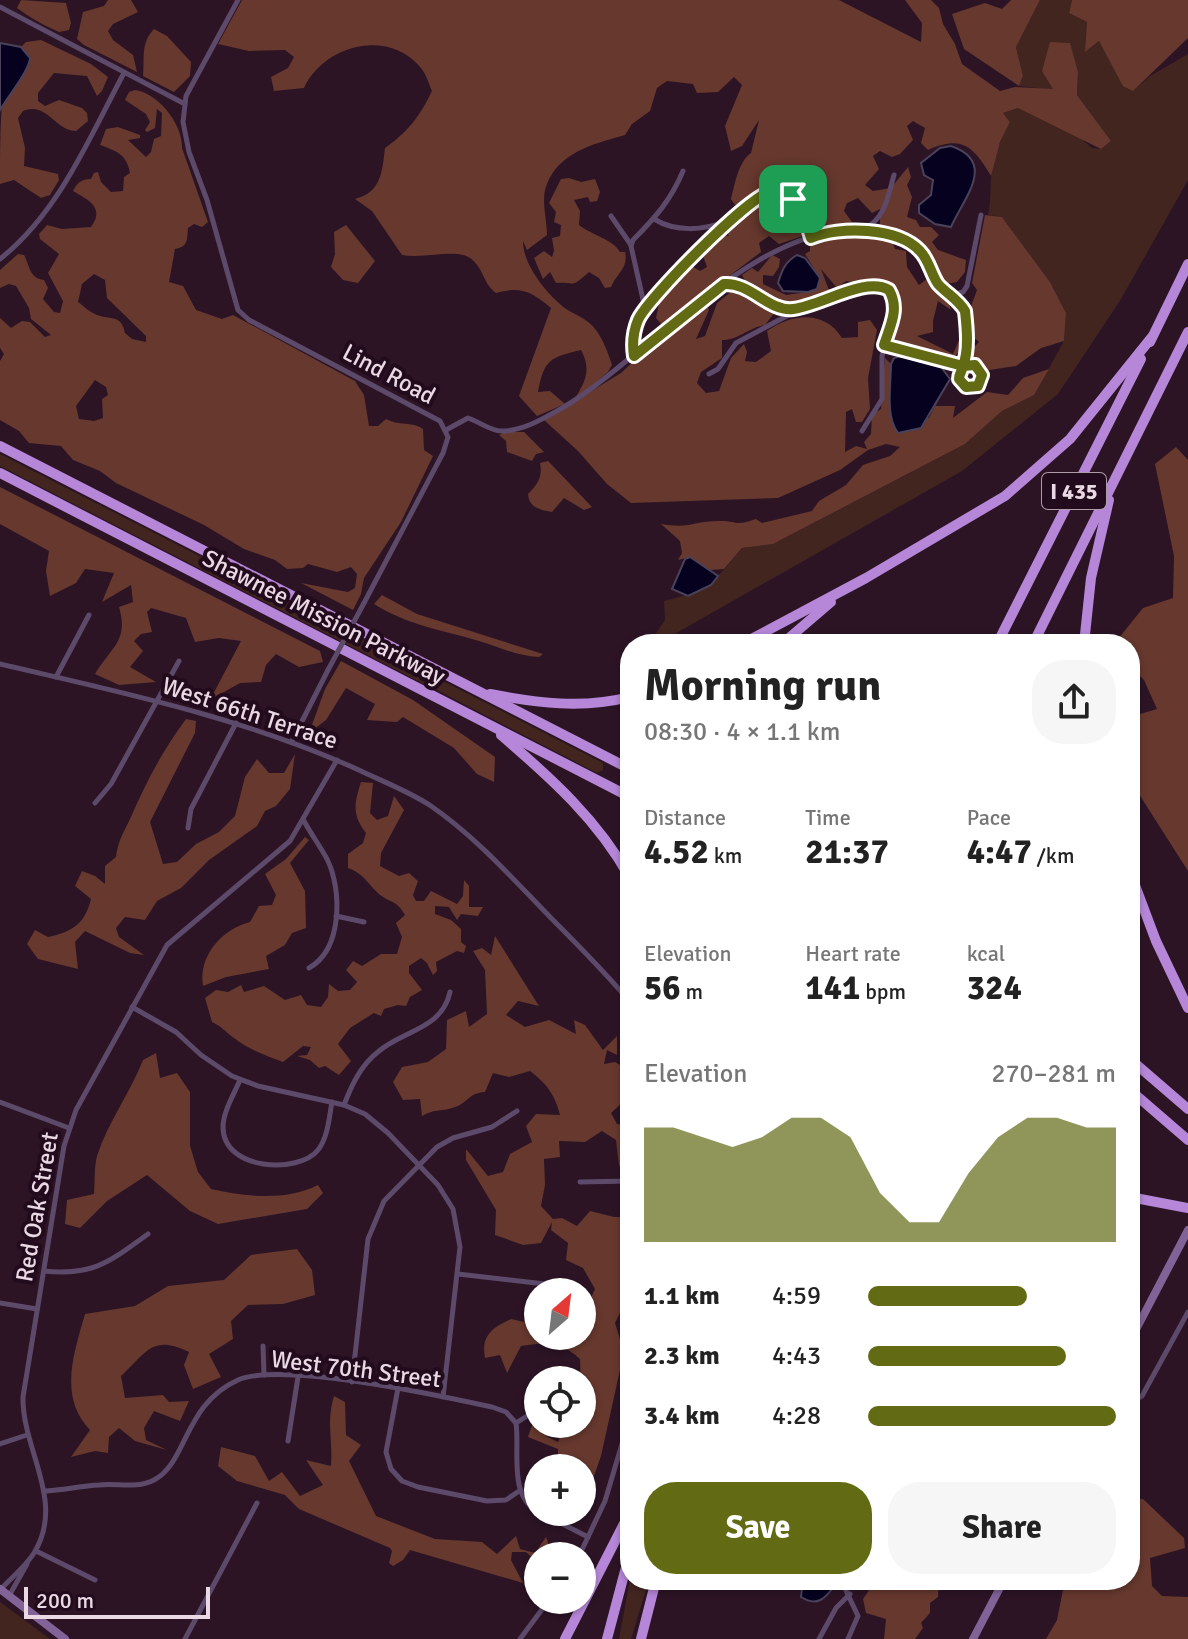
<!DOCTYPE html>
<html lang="en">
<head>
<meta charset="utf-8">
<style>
  :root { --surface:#fff; --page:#f6f6f6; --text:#222; --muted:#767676; --accent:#626b13 }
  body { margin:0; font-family:Signika,sans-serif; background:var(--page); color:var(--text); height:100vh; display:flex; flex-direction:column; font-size:30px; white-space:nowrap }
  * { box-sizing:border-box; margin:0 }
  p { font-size:26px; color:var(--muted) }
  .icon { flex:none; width:44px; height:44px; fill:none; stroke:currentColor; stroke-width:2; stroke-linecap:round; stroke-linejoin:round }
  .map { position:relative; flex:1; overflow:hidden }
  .panel { position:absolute; left:620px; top:634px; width:520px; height:956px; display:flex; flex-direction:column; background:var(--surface); border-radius:32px; box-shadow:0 2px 6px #0004 }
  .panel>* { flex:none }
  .needle { width:52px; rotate:28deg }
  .tools { position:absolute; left:524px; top:1278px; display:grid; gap:16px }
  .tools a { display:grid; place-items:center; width:72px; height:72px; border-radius:50%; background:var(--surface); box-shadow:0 2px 6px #0004; font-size:40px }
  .scale { position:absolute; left:24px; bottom:20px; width:186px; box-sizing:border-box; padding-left:8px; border:4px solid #ead9e4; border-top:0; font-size:22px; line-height:28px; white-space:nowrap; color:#ead9e4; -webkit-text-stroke:6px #220b1c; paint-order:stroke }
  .pin { position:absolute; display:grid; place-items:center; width:68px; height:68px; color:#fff; margin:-34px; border-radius:16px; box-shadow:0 4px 12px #0006 }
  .round { display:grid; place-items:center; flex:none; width:84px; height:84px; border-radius:32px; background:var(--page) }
  .head { display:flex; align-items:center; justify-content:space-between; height:136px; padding:0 24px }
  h1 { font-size:44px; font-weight:700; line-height:60px }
  .stats { display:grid; grid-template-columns:repeat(3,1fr); gap:12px; height:136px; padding:8px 24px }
  .stats div { display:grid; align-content:center }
  .stats b { font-size:34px; font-weight:700 }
  .stats small { font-size:22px; font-weight:400 }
  .stats p { font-size:22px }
  .chart { height:224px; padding:16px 24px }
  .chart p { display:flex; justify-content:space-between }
  .chart svg { width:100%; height:144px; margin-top:8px; fill:var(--accent); opacity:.7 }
  .cta { display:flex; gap:16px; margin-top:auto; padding:16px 24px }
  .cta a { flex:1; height:92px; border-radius:32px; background:var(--accent); color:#fff; font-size:32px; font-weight:700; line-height:92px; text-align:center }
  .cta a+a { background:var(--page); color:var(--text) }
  ul { padding:0 24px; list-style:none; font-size:26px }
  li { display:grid; grid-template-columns:128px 96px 1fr; align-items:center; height:60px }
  li i { height:20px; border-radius:10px; background:var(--accent) }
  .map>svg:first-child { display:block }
</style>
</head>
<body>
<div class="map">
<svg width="1188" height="1639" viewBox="0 0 1188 1639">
  <rect width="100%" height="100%" fill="#2c1425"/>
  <!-- green -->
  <g fill="#42251f">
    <path d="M1040,0H1072L1069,13L1087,22L1086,51L1099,41L1133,91L1150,76L1188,54V180L1121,299L1058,394L962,471L657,644H649L665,620L664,601C709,590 713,583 742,548L773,544L965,444L1002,411L1034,395L1064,341L1066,313L1050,282L1002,217L988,215C991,202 990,191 991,177C992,158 1001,139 1010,122L1003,113L1019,108L1077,135L1092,148L1101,149L1111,141L1077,95L1078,72L1054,90L1019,86L1023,76L1016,47Z"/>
    <polygon points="0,454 432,675 424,684 0,466"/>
    <polygon points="441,680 603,763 603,770 597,773 431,687 433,682"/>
    <polygon points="630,1580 649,1580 631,1639 619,1639"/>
    <polygon points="0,1602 50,1639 0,1639"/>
  </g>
  <!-- forest -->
  <g fill="#66382e" fill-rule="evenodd">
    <path d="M21,0L66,3L71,23L69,30L59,32C45,26 29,17 17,8Z"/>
    <polygon points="108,0 131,0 138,12 113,24 108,31 113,40 133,55 137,72 84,45 77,39 83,12 104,6"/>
    <path d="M242,0H839L921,42L922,23L905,0H931L939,8L943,24L955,44L962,64L1000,91L1015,87L1053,89L1042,71L1050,42L1070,43L1078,72L1077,95L1111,141L1101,149L1018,108L1003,113L1010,122L1000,142L991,176C973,146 962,135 928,150L921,143L925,128L913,121L907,126L913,140L900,154L892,157L880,151L873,156L879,169L865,185L873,191L891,188L908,167L911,177L907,185L912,197L907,217L916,220L920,227H931L939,235L932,242L938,250L966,260L965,272L957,282L945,284C922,249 921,241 880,228V209L872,213L858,198L847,203L844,211L855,226L836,230L822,223L814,226L806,217L816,213L809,185L800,184L801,202L789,189L782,175L763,194L735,205L731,199C735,184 738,162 751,153L759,120L742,146L731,151L725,126L742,85L734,77L718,92L697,93L693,84L667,81L657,88L650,111L632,124L625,135C593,144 555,153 545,190C542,203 547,222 547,235L527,250L523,241C523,264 544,290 561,305C571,314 587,317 596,330C604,341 608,353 612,365L608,372L573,401C585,383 592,370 581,350C551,357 544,359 538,392L550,391L565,404L537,416L519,396L551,308C531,292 522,286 496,293C483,284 484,268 470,258C456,248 423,259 402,255L372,211L355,199C382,192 382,171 385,148C408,132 420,116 432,91C429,84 426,74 421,68C388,28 324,45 304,88L274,91L271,77L288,68L294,57L285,50L249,51L218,44Z"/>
    <polygon points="1011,0 1040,0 1016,47 1023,76 1019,86 964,49 952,14 985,3 1002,9"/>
    <polygon points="1072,0 1188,0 1188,38 1133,91 1123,86 1099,41 1085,52 1087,22 1069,13"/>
    <path d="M154,29L167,36L191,62L190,76L174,92L143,76C145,58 140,44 154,29Z"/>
    <path d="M41,40L91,64L108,77L102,91L97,96L87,76L54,73L38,93V101L45,106L59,100L82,108L87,113L88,121L76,131C55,131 47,101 23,111L18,118L25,148L24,166L58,174L59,180L50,195L41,198L14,180L0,184C0,164 0,124 2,107C9,90 28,76 30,58L21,47L26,42Z"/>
    <path d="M135,90C158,93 183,124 182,148L208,222L202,227L194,224L188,228C187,240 188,247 175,249L169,282L183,286L196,310L222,319L233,315L355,381L364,395L369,426H378L386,419C398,426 412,421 423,429L424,450L433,456L401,522L364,578L361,594L353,610L301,583L348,592L355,588L357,574L351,567L337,572L308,564L303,568L287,569L275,560L244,549L204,525L116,483L100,471L73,460L61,446L29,443L19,431L0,420V361L4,354L0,348V318L11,328L22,321L30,322L45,337L51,335L31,319L29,308L16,286L9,284L0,288V270L18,254L24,255C30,266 29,278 44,280L48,288L43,299L54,312L60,313L63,301L48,273L59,254L40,239L39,234L47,225L62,229L91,227C105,208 89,200 73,191C77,183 81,179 91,179L94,173L98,172L101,182L111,192L123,191L124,177L130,173C127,155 117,151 100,145L106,129L118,127L140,135V138L128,140L146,157L151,152L154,139L161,136L162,113L157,109L155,128L147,132L145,130L150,122L146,114L125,100L129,92ZM94,274L105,280L107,298L146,336V342L132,339L125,333C121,313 110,321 95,314C88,311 84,306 78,302L82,284ZM95,380L106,387L108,395L102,399L103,418L94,421L79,419L76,406Z"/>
    <path d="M569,178L581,182L595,179L600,192L597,201L590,202L588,197L574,200L580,211L579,225C591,235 613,239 620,252H625C629,268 616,274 611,287L605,288L599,278L589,272C569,290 577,281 556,283L550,272L543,279L534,258L544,251L552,257L554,251L552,238L560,236L561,225L554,222L556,212L549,203L561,179Z"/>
    <path d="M772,195C794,199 807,212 803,236L779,244L769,236L759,243L761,252L663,326L656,318L659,304L690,265L700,271L707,267L703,256L718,235L729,236L724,226Z"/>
    <polygon points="985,215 1002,217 1050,282 1066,313 1064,341 1041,348 1016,366 969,373 967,354 979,342 971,335 970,309 977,290 972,283"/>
    <polygon points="346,225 375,261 358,283 343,280 331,267 335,254 334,232"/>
    <path d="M853,234L891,239L895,249L906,251L907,267L919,285L927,279L945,292L951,310L938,301L933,321V332L917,336L953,354L960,338L958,353L950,360L901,345L891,334L897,297C879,273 870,287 846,281L837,288L821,269L829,290C807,305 788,310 764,296C753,289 747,286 742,275L752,268L758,272L772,255L780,259L779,267L773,276L763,275V284L786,295L808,292L820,278L805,254L810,251V243Z"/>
    <path d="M732,291L775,312L765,325C747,328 739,340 722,340V358L701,372L697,383L706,393L719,391L731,358L744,344L747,352L745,361L756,362L771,351L767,331C792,313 825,310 842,338L858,337V322L870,320L877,330L868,378L870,409L862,422H856L852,409L846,412L845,452L856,446L867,449L864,442L871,434L872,415L881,409L885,358L891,364L893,426L929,418L935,406H955L953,418L987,392L1008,395L1023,378L1049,369L1034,395L1002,411L965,444L773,544L742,548L724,569L710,570L690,557L678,560L682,553L680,541L661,524C690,529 694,521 718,521C737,520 734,527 756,519L762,523L812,511L819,501L846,485L863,465L890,456L900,447L886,444L868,450L840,470L778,498L631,503L607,484L578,451L544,420L621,373L671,327L705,302L709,310L696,339L705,336L717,303Z"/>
    <polygon points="505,432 524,432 544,452 536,454 532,461 507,452 506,441 499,435"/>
    <polygon points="1176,447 1188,460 1188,871 1130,780 1130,717 1157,709 1144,680 1130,666 1130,644 1114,644 1143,608 1173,598 1174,556 1155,464"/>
    <path d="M548,461L592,507L584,510L564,498L552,512C541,510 529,508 528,494C537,485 543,477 540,463Z"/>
    <path d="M0,487L320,651L323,662L299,667L276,654L266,665L261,682L240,683L210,700L241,641L219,638L195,642L186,618L151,608L147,612L152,632L141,634L134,641L143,651L130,667L156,682L119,685L95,674C111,647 129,641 119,607L133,602L131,585L102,602L114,573L85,569L76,583L50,596L46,571L49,551L0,524Z"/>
    <path d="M382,595L417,614L543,654L539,657C516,656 500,647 479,641C442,630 407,625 374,604Z"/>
    <polygon points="341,661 413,700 495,757 494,782 477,774 454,748 403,717 397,722 367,720 375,704 346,688 326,720 309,733 325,689"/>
    <path d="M186,719L196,721L195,733L150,822L163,864L177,862L196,844L219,832L235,816L245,777L257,759L269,773H284L295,754L290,789L276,806L265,811L257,826L209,860L181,888L157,901L145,920L125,917L116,928L119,937L144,955L130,953L85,931L75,942L78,969L38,959L27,944L35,930L48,937C72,932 85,924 91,899L75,886L82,871L95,876L105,884V866L116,857C118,840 124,832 131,817C146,782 163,750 186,719Z"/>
    <path d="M361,782L373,783L370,813L377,820L388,816L394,796L404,810L381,853L380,866L399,876L409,873L418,881L413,895L416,901H424L431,891L457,904L463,896L464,880L469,886V907H483L478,916L461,914L457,920L449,907L435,906V914L451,920L461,929V942L466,946L464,953L457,951L436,962L437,971L433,975L427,963L421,958L409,966V973L422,990L410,997L406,1006L398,1005L384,1009L381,1016L374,1013L350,1028L338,1044L351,1061L339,1075L325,1066L319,1068L310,1060L297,1056L307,1055L311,1047L303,1046L283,1062C266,1056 248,1049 234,1038C225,1032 223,1027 212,1022L205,998L216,990L228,992L241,985L244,992L264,986L285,1000L301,995L307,1005L321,1007L328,997L329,984L338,991L350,990L357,982L346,970L353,961L362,966L381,954H397L402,937L396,923L405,915C396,899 391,904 379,894C367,883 363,873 348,868V854L363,843L366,833C352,815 354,804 361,782Z"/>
    <path d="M305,837L309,840L290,863L305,891L306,928L292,933L285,945L266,956L269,969L226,977L203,986C198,956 222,929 250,922L259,906L272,905L276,895L265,874L286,859Z"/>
    <path d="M495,936L539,1006L518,1001L506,1015L525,1027L549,1020L576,1034L574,1020L585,1025L603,1050L617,1036V1055L607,1050L604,1064L615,1062L630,1071V1105L625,1100L611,1113L617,1124L630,1126V1167L619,1166L616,1140L602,1131L585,1142L559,1141L560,1157L544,1159L545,1185L541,1206L553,1219L562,1218L577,1226L590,1211L614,1217H630V1292L615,1323L624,1352L601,1456L582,1510V1468L533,1467L558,1466V1449L528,1437L532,1425L545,1424L546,1436L558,1442L566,1424H582L580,1359C559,1341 549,1342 521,1346L507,1373L500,1355L485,1358C481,1335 492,1328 511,1319L538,1325V1336H582V1317L595,1289L583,1268L566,1260L568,1243L551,1230L552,1222L541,1243L523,1245L495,1235L496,1210L466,1160V1149L488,1176L503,1172L510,1154L532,1142L526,1126L536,1114L560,1115C555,1095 547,1084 530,1071L509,1077L493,1073L485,1092C468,1093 468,1103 455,1107C442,1112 436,1108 422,1116L420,1099L403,1100L393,1082L402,1067L428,1062L446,1049L447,1020L466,1011L469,1027L487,1014L485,970L473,951L482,948L491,955Z"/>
    <path d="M156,1053L160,1078L177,1073L190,1092V1146L198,1172L211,1189C245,1197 287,1201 318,1185L323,1193L307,1209L218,1224L190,1211L147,1175L107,1201L80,1228L65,1224L67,1200L94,1194C95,1182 94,1168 97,1156C108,1122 130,1093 143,1060Z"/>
    <path d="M297,1249L312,1270L315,1295L283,1304L248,1305L231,1321L233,1339L209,1354L221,1377L193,1389L184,1365L189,1352C152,1334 147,1352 121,1376L125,1398L163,1395L169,1402L189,1401L180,1421L154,1411L144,1428L146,1440L167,1450L135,1441L119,1428L109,1437L108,1453L95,1451L71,1457L90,1430C58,1397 74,1353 85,1314L135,1306L168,1286L224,1280L251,1255Z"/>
    <path d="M334,1396L345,1402L346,1435L361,1445L349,1461L376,1516L435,1539L482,1542L497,1554L516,1536L520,1549L535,1553L546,1537L551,1550L559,1556H538V1563L526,1552H512L511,1560L523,1583L410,1550L403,1560L393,1566L389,1563L392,1551L390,1548L299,1509L285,1495L237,1481L218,1466L221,1447L255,1456L269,1481L282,1472L300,1496L323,1485L306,1460L331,1466C333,1439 326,1423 334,1396Z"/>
    <polygon points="1130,1499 1143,1499 1184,1538 1185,1548 1150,1558 1152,1586 1162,1596 1188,1597 1188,1639 1046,1639 1057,1620 1065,1580 1130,1580"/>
    <polygon points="876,1580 939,1580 938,1597 930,1603 930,1613 921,1623 923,1628 915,1639 884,1639 886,1619 866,1613 863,1599"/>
  </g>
  <!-- water -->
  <g fill="#05011f" stroke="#4a425a" stroke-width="2">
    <path d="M0,43L21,47L30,58C29,71 8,96 0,110Z"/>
    <path d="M951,146C998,162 963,199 951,227L935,224L919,213V205L931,195L933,180L924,175L921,163L940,148Z"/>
    <path d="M797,255L805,258L820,278L817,289L808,292L783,291L778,283C782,270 785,262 797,255Z"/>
    <path d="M901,356L941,367L950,379L921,428L898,433C885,416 891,385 891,364L894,358Z"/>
    <polygon points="690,557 718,576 711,585 688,596 672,589 685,559"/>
    <path d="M803,1580H830L835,1585C825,1599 817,1607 801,1597Z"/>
  </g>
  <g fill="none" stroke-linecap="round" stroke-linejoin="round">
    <!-- minor -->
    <g stroke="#5d4a6b" stroke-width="5">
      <polyline points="238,0 186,96 183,122 189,152 207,200 238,310 249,320 440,421 448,437 443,453 364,603"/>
      <polyline points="0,7 183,103"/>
      <polyline points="611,216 631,245"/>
      <path d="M654,219C675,232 703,231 726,221"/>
      <path d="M863,229C885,220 888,196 894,175"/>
      <path d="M0,259C60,211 89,138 124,73"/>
      <path d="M725,284C749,283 766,308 788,310C821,313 859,272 889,290L895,310L882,356V399L862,431"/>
      <polyline points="952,295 963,292 967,286 981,215"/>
      <path d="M641,313L644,304L631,246L633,240C655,218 671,200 683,171"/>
      <path d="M634,355C632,343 633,330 639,319C643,309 656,300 663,291C682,269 747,189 777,192C800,194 806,219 811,238"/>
      <circle cx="970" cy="376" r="12"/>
      <polyline points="709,374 718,369 736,343 796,311"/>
      <path d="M446,430L468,418C480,422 490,431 502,431C524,431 546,417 564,407C649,356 766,212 873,232C888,235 906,239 918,249C929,259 930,275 939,286C948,295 958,299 965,311L967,340L963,366L884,345"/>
      <path d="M0,664C123,693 246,718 361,771C384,782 410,792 431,806C476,837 513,879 551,918C578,945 605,972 630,1002"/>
      <polyline points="56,677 89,615"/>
      <polyline points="292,741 328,670"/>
      <polyline points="95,803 111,784 179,661"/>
      <path d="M304,821C311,834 320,846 327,859C342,889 343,949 309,968"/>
      <polyline points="188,828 191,809 236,723"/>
      <polyline points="336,916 364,922"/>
      <polyline points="132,1007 176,1032 201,1055 232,1076 258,1086 344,1105 365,1114 388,1133 438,1185 453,1209 460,1247 443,1397"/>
      <path d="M240,1080C234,1094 223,1112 223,1127C223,1171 299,1174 318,1150C328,1137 329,1118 332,1102"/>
      <polyline points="0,1102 69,1128"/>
      <path d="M344,1105C352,1084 361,1065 379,1051C404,1030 442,1029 450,992"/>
      <polyline points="580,1182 630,1181"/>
      <path d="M44,1271C94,1276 109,1262 148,1234"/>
      <polyline points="458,1274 545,1284"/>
      <polyline points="0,1303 37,1309"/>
      <polyline points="263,1346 264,1375"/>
      <polyline points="352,1382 368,1239 384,1201 437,1147 453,1138 492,1127 517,1111"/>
      <polyline points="398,1388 386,1452 391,1469 402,1481 418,1487 487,1501 506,1500 519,1491"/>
      <polyline points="1130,1403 1142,1396 1188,1312"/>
      <polyline points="516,1423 538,1409"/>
      <polyline points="288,1441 298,1377"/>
      <polyline points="0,1444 27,1435"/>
      <path d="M44,1491C63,1490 81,1486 99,1485C117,1483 137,1489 154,1480C187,1463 184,1404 238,1380C282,1361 441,1396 492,1407L506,1412L516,1423C520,1452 508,1495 538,1512"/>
      <polyline points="539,1512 588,1537"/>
      <polyline points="36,1551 95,1580"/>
      <polyline points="579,1556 605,1501 630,1417"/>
      <polyline points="841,1580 858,1616 848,1639"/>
      <path d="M1,1589C12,1577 26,1566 34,1553C66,1501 22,1450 23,1397L64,1146L76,1110L167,945L290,841L337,760"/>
      <polyline points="9,1596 27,1564"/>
      <polyline points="185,1639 257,1503"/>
      <polyline points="520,1639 549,1600"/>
      <polyline points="819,1639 836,1608 850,1594"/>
    </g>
    <!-- secondary -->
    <g stroke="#816397" stroke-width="8">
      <polyline points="1130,1341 1188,1230"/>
      <polyline points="0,1589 65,1639"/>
      <polyline points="973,1639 1004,1580"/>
    </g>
    <!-- motorway -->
    <g stroke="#b687d9" stroke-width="10">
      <polyline points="1150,342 1188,264"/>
      <polyline points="0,446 630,769"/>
      <polyline points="0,473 630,797"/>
      <polyline points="742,644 866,578 1005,496 1070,439 1152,337"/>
      <polyline points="782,644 831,602"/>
      <polyline points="997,644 1141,359"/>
      <polyline points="1033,644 1188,332"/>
      <polyline points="1084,644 1091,578 1109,500"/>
      <path d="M490,694C538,703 582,709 630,697"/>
      <path d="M501,735C551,778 598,820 630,878"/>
      <polyline points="1130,872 1156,941 1188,1008"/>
      <polyline points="1130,1059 1188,1109"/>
      <polyline points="1130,1090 1188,1140"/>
      <polyline points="1130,1197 1188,1208"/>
      <polyline points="565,1639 630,1512"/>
      <polyline points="607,1639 630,1552"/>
      <polyline points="641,1639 656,1580"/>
    </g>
    <!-- minor-bridge -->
    <polyline stroke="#5d4a6b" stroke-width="5" points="328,670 364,603"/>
  </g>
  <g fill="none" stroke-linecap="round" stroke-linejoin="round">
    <!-- route casing -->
    <g stroke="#fff" stroke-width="16">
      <path id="route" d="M793,199C787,194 778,190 770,192C748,197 647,299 638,320C633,332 632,343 634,356L724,284C750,282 769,312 793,309C821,306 865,276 889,290C900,309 890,326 884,345L963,366L975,365L982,375L978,386L966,387L959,379C959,374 962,371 963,366C969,350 967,329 965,311C958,299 947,294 938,284C931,274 929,260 920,251C898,227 839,226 811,238L805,218L793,199"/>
    </g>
    <!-- route -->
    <use href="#route" stroke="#626b13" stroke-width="10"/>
  </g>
  <g text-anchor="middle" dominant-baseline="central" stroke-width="8" stroke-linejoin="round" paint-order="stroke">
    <!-- shield labels -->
    <rect fill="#220b1c" stroke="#ae9ba8" stroke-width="2" x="1042" y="473" width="64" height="36" rx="6"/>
    <g font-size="22" font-weight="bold" fill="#ead9e4">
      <text x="1074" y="491">I 435</text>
    </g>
    <!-- street labels -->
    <g font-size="24" fill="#ead9e4" stroke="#220b1c">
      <text transform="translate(389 374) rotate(28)">Lind Road</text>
      <text transform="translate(324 617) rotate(27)">Shawnee Mission Parkway</text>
      <text transform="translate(250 713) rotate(18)">West 66th Terrace</text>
      <text transform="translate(37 1207) rotate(-80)">Red Oak Street</text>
      <text transform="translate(356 1369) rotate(7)">West 70th Street</text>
    </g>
  </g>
</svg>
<div class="tools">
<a><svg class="needle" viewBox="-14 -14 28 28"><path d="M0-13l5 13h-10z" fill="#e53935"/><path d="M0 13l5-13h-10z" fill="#767676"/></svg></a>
<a><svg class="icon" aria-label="locate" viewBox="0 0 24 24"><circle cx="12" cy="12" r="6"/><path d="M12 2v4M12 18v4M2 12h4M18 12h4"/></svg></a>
<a>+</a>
<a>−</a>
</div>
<div class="scale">200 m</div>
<div class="pin" style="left:793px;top:199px;background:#1e9e55"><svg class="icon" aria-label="arrive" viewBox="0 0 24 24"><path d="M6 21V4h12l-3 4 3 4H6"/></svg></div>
<section class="panel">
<div class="head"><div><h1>Morning run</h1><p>08:30 · 4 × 1.1 km</p></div><a class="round"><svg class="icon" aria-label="share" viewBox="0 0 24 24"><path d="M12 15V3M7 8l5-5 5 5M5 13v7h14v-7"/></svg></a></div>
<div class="stats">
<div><p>Distance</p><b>4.52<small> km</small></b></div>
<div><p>Time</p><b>21:37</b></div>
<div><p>Pace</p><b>4:47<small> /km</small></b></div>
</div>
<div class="stats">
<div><p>Elevation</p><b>56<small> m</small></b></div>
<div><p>Heart rate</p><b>141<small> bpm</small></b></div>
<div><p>kcal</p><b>324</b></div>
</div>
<div class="chart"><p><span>Elevation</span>270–281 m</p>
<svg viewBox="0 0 160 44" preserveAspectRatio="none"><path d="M0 44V9L10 9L20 12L30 15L40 12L50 6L60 6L70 12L80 29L90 38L100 38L110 23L120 12L130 6L140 6L150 9L160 9V44z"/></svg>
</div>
<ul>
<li><b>1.1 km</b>4:59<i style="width:64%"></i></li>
<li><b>2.3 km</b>4:43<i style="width:80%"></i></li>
<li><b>3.4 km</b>4:28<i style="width:100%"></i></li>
</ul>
<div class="cta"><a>Save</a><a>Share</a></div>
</section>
</div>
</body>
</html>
